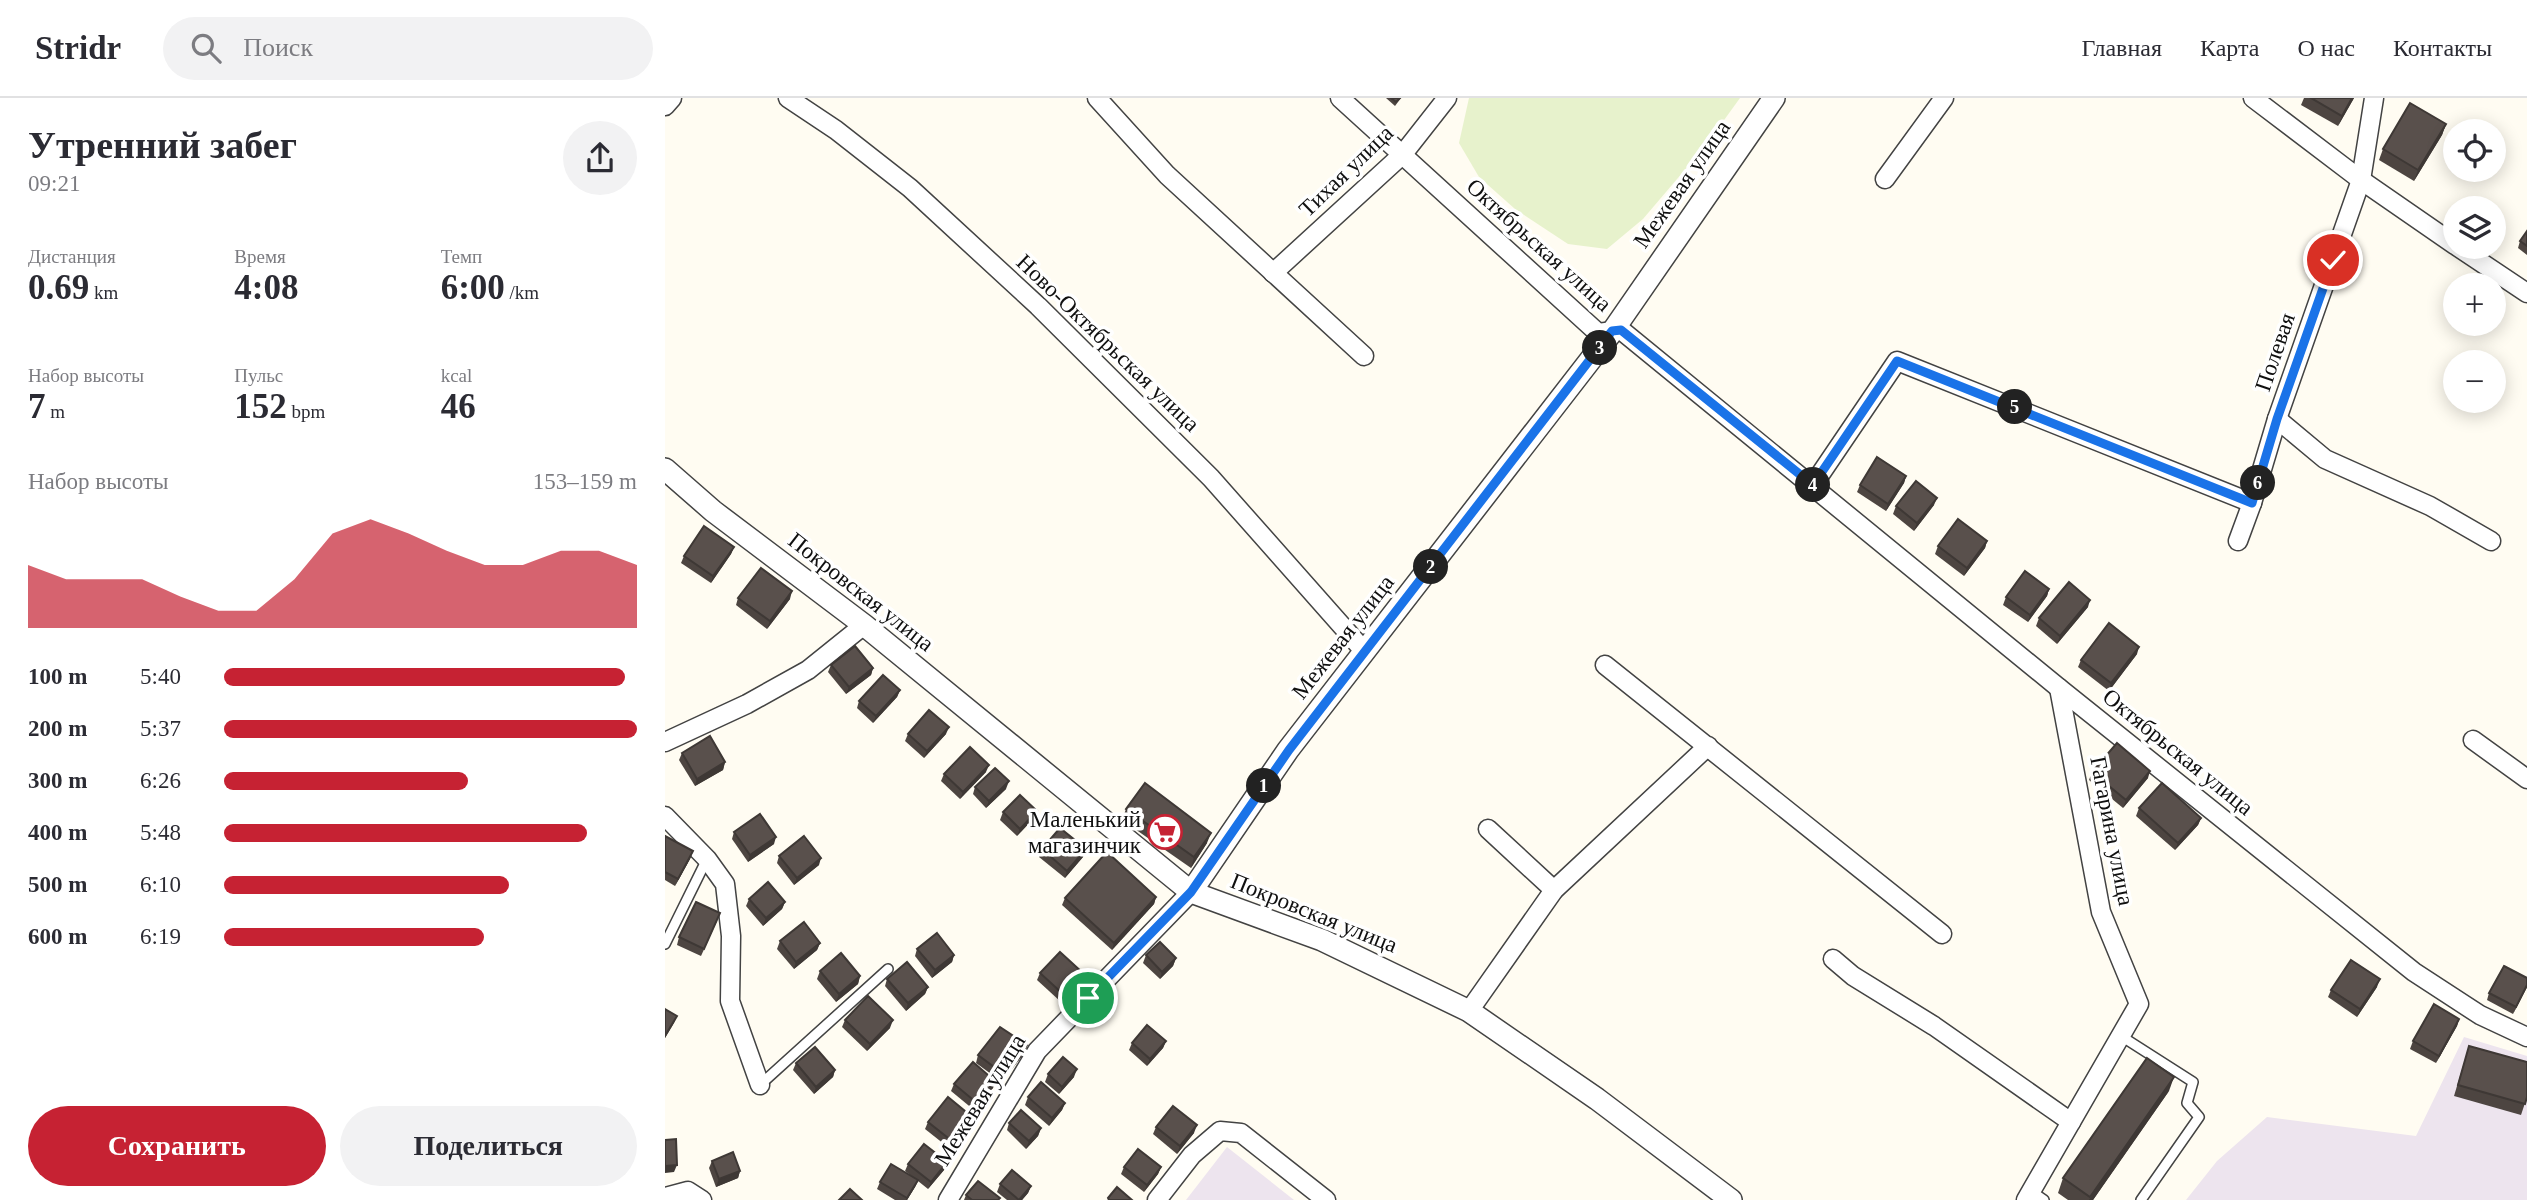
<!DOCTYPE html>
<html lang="ru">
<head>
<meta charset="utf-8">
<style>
  :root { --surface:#fff; --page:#f2f2f3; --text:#2b2b33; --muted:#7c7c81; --line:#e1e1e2; --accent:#c62233 }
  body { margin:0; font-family:"Times New Roman",serif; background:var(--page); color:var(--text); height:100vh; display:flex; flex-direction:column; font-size:26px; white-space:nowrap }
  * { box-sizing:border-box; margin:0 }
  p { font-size:23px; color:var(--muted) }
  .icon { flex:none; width:38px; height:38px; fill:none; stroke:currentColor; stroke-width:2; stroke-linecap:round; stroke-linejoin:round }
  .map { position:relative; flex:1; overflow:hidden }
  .side { display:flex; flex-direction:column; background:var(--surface); width:665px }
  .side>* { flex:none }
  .tools { position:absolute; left:1778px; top:21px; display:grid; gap:14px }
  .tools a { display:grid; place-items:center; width:63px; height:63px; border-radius:50%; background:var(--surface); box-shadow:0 4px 18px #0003; font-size:35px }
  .pin { position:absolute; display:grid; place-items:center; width:60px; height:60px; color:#fff; margin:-30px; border:4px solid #fff; border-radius:50%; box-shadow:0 2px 7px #0007 }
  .km { position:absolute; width:35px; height:35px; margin:-18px; border-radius:50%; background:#222; color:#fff; font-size:19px; line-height:35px; text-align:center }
  .round { display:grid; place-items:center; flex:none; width:74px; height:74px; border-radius:37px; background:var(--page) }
  .summary { display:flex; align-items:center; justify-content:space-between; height:119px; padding:0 28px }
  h1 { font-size:38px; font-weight:700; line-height:52px }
  .metrics { display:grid; grid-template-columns:repeat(3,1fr); gap:10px; height:119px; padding:7px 28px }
  .metrics div { display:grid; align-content:center }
  .metrics b { font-size:35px; font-weight:700 }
  .metrics small { font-size:19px; font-weight:400 }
  .metrics p { font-size:19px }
  .chart { height:196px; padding:14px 28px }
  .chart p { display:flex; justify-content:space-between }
  .chart svg { width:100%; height:126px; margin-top:7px; fill:var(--accent); opacity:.7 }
  .primary-button { display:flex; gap:14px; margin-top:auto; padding:14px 28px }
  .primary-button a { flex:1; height:80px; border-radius:42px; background:var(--accent); color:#fff; font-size:28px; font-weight:700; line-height:80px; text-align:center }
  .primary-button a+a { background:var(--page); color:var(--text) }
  ul { padding:0 28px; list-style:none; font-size:23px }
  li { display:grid; grid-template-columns:112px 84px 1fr; align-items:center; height:52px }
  li i { height:18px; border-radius:9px; background:var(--accent) }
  header { display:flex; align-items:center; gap:42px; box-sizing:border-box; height:98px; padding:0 35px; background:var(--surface); border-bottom:2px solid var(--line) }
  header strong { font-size:33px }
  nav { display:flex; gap:38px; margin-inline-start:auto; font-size:24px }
  .search { width:490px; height:63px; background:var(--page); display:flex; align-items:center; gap:18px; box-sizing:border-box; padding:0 24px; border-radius:38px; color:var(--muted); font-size:26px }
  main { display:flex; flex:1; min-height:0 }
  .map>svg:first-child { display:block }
</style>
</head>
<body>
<header>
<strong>Stridr</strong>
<div class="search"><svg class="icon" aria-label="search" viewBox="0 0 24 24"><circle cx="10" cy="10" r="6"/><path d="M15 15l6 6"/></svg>Поиск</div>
<nav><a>Главная</a><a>Карта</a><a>О нас</a><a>Контакты</a></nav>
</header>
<main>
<section class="side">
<div class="summary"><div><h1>Утренний забег</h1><p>09:21</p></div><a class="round"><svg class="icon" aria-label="share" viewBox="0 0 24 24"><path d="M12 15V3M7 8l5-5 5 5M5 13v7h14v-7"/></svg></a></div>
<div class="metrics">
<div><p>Дистанция</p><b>0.69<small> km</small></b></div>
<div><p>Время</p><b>4:08</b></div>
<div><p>Темп</p><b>6:00<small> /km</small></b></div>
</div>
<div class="metrics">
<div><p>Набор высоты</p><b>7<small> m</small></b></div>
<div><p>Пульс</p><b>152<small> bpm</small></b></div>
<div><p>kcal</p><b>46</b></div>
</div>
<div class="chart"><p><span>Набор высоты</span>153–159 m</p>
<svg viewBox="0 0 160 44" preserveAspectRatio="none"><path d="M0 44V22L10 27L20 27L30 27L40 33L50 38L60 38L70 27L80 11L90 6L100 11L110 17L120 22L130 22L140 17L150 17L160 22V44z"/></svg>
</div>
<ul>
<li><b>100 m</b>5:40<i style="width:97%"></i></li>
<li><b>200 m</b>5:37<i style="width:100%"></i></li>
<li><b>300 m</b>6:26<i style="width:59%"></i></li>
<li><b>400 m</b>5:48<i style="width:88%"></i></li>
<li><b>500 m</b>6:10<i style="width:69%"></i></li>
<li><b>600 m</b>6:19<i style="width:63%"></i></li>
</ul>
<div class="primary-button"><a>Сохранить</a><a>Поделиться</a></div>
</section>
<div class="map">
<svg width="1862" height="1102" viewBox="0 0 1862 1102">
  <rect width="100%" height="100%" fill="#fffcf2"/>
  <!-- industrial -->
  <g fill="#ede4ee">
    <polygon points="1799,939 1862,958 1862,1102 1521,1102 1552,1063 1602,1019 1751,1038"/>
    <polygon points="562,1049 629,1102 521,1102"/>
  </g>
  <!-- pitch -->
  <polygon fill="#e7f2cc" points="804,0 1075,0 1041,47 978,121 942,151 903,146 850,111 814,79 794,45"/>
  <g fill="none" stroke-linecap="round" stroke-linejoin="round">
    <!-- service casing -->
    <g stroke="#434343" stroke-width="12">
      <g id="service">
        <polyline points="0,846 42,761"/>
        <polyline points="1456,938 1528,984 1522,1005 1534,1019 1476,1102"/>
        <polyline points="95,987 223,871"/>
        <polyline points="1366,1093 1379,1102"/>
      </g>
    </g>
    <!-- minor casing -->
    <g stroke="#434343" stroke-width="21">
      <g id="minor">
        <polyline points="123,0 171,32 245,90 373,208 546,380 700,554"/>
        <polyline points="432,0 502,77 699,258"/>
        <polyline points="675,0 933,235 956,232 1394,590 1749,874 1815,917 1862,939"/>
        <polyline points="1588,0 1696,82 1790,147"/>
        <polyline points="0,8 7,0"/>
        <polyline points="1220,81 1279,0"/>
        <polyline points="1793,149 1862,195"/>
        <polyline points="608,175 738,56 782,0"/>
        <polyline points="1612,321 1660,361 1765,408 1826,443"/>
        <polyline points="1148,387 1232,263 1587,405"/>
        <polyline points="1573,443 1587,405 1612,321 1696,82 1709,0"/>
        <polyline points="940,567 1277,836"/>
        <polyline points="1808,642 1862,681"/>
        <polyline points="0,644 82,606 143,572 199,527"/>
        <polyline points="0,718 42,761 60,786 66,838 65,903 95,987"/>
        <polyline points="823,731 889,792"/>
        <polyline points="1168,861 1188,878 1269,928 1406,1024"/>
        <polyline points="804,913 889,792 1043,648"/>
        <polyline points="0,1099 23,1093 37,1102"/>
        <polyline points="283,1102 372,953 526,794"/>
        <polyline points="492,1102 527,1057 555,1033 576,1035 661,1102"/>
        <polyline points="1361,1102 1474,906 1436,814 1394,590"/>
      </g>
    </g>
    <!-- tertiary casing -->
    <g stroke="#434343" stroke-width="24">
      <g id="tertiary">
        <polyline points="0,371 48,413 199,527 526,794 657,842 804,913 932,1001 1066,1102"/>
        <polyline points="526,794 623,652 947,234 1109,0"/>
      </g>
    </g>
    <!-- service -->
    <use href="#service" stroke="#fff" stroke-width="9"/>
    <!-- minor -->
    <use href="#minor" stroke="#fff" stroke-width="18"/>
    <!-- tertiary -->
    <use href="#tertiary" stroke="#fff" stroke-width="21"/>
  </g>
  <!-- wall -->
  <g fill="#4d4541">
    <polygon points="721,0 736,0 730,8"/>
    <polygon points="1639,0 1689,0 1673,28 1636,7"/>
    <polygon points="1781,26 1777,37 1749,83 1714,62 1718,51"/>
    <polygon points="1862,133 1862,157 1853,150 1855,143"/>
    <polygon points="1241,378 1239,385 1221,413 1192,394 1195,387"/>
    <polygon points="1269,407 1249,433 1228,416 1231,408"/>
    <polygon points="1322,443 1320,450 1299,478 1270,456 1273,448"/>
    <polygon points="69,449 66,456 46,485 16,465 19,458"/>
    <polygon points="1384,491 1382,498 1363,524 1338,507 1341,499"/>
    <polygon points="73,500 125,501 102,531 71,507"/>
    <polygon points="1423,509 1392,546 1371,528 1374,520"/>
    <polygon points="1472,556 1444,593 1413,569 1416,562"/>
    <polygon points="166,567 208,570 206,577 181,596 163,574"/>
    <polygon points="235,592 232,599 208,625 192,610 194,603"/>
    <polygon points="243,636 281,636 259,660 240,643"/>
    <polygon points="17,655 60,664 58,672 30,688 14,662"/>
    <polygon points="321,674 295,701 276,683 279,676"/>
    <polygon points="1427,674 1483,680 1458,710 1424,682"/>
    <polygon points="310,689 341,691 321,710 308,696"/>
    <polygon points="1474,710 1536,720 1533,727 1510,752 1471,718"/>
    <polygon points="461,711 542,745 526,770 457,722"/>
    <polygon points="372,713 369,720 352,738 335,722 338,714"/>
    <polygon points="69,734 109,746 83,764 67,741"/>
    <polygon points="0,738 28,753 25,761 10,788 0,782"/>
    <polygon points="377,751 418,759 400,780 374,759"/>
    <polygon points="114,758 154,767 129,787 112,765"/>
    <polygon points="491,799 489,806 447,852 397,807 400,800"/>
    <polygon points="84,801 120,804 117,811 98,828 81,808"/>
    <polygon points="52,823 36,858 12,847 14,839"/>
    <polygon points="115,843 155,845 152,852 129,871 112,851"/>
    <polygon points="252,851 289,857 287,864 267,880 250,858"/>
    <polygon points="481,857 511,860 508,868 495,881 478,865"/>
    <polygon points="155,873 195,878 193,886 171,904 152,881"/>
    <polygon points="375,875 415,883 396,904 372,882"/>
    <polygon points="1862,880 1862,889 1848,916 1822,902 1824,895"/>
    <polygon points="222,881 263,889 260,896 241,913 220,888"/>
    <polygon points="1712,889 1692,919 1663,899 1666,892"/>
    <polygon points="1794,921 1792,928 1771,965 1745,951 1748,943"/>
    <polygon points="180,922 225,930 202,953 177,929"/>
    <polygon points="501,943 498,950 482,968 464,952 467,945"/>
    <polygon points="362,947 360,954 337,984 311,965 313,957"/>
    <polygon points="1804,948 1862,999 1856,1017 1789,998"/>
    <polygon points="131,965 170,972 168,979 149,996 128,972"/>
    <polygon points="383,976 409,979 394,996 380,984"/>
    <polygon points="330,983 328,990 309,1012 286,993 289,986"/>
    <polygon points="1504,993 1428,1102 1403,1102 1393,1095 1398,1080"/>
    <polygon points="363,999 400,1005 397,1012 384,1028 360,1007"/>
    <polygon points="306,1018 304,1026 284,1050 260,1031 263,1024"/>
    <polygon points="344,1025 376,1030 373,1038 361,1051 342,1032"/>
    <polygon points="491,1029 529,1035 512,1056 488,1036"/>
    <polygon points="47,1063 75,1073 73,1080 51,1089 44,1070"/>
    <polygon points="282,1064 279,1072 263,1091 253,1083 250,1089 242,1102 230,1102 212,1091 215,1084 249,1080 240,1073 243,1066"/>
    <polygon points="459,1069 496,1069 493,1076 479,1094 456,1076"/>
    <polygon points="335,1086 366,1088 363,1095 357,1102 342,1102 332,1094"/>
    <polygon points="301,1097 334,1102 299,1102"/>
  </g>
  <!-- shaded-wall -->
  <g fill="#3e3835">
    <polygon points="1687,0 1689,0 1673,28 1677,18"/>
    <polygon points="1781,26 1777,37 1749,83 1753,72"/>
    <polygon points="1241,378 1239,385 1221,413 1223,406"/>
    <polygon points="1272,400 1269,407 1249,433 1252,425"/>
    <polygon points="1322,443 1320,450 1299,478 1302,470"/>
    <polygon points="69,449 66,456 46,485 48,478"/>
    <polygon points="1384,491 1382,498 1363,524 1365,517"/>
    <polygon points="127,493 125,501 102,531 105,523"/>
    <polygon points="1425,502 1423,509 1392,546 1395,538"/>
    <polygon points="1474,549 1472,556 1444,593 1446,585"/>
    <polygon points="208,570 206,577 181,596 184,589"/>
    <polygon points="235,592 232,599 208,625 211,618"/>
    <polygon points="284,629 281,636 259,660 262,653"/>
    <polygon points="60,664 58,672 30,688 32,681"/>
    <polygon points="324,667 321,674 295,701 298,694"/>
    <polygon points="1485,673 1483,680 1458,710 1461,702"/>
    <polygon points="344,683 341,691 321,710 324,703"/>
    <polygon points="372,713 369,720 352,738 355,731"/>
    <polygon points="1536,720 1533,727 1510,752 1513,745"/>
    <polygon points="546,735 542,745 526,770 529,759"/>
    <polygon points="111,739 109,746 83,764 85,757"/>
    <polygon points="421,751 418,759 400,780 402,773"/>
    <polygon points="28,753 25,761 10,788 13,781"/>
    <polygon points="156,760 154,767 129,787 132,780"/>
    <polygon points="491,799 489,806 447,852 449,845"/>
    <polygon points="120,804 117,811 98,828 101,820"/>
    <polygon points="155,845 152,852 129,871 131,864"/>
    <polygon points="289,857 287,864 267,880 270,872"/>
    <polygon points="511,860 508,868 495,881 497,874"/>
    <polygon points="418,875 415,883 396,904 398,896"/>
    <polygon points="195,878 193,886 171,904 174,896"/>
    <polygon points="1715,881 1712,889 1692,919 1695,911"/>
    <polygon points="1862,887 1862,889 1848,916 1851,909"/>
    <polygon points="263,889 260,896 241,913 243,905"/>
    <polygon points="12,918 9,925 0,940 0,938"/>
    <polygon points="1794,921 1792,928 1771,965 1774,958"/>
    <polygon points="228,922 225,930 202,953 205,946"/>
    <polygon points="501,943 498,950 482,968 485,961"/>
    <polygon points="362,947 360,954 337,984 340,977"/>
    <polygon points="412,971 409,979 394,996 397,989"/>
    <polygon points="170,972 168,979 149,996 151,989"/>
    <polygon points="1509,979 1504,993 1428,1102 1424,1102"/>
    <polygon points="330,983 328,990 309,1012 312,1005"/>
    <polygon points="400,1005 397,1012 384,1028 387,1020"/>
    <polygon points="306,1018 304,1026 284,1050 287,1043"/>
    <polygon points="532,1027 529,1035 512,1056 515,1048"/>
    <polygon points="376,1030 373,1038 361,1051 364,1043"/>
    <polygon points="282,1064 279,1072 263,1091 266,1084"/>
    <polygon points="12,1067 9,1074 0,1075 0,1068"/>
    <polygon points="496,1069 493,1076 479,1094 482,1087"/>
    <polygon points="75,1073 73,1080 51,1089 54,1081"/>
    <polygon points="253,1082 250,1089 242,1102 241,1102"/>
    <polygon points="366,1088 363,1095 357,1102 354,1102"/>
  </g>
  <!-- building -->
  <g fill="#59504c" stroke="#3e3835" stroke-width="2">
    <polygon points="726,0 735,0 731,4"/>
    <polygon points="1646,0 1687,0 1677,18"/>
    <polygon points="1745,5 1781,26 1753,72 1718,51"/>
    <polygon points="1862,133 1862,148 1855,143"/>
    <polygon points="1212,359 1241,378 1223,406 1195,387"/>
    <polygon points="1251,383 1272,400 1252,425 1231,408"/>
    <polygon points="1293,421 1322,443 1302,470 1273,448"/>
    <polygon points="39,428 69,449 48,478 19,458"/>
    <polygon points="96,470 127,493 105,523 73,500"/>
    <polygon points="1360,473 1384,491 1365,517 1341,499"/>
    <polygon points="1404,484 1425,502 1395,538 1374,520"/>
    <polygon points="1444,525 1474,549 1446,585 1416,562"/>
    <polygon points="190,548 208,570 184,589 166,567"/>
    <polygon points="218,577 235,592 211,618 194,603"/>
    <polygon points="264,612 284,629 262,653 243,636"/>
    <polygon points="45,638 60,664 32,681 17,655"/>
    <polygon points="1452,645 1485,673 1461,702 1427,674"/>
    <polygon points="305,649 324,667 298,694 279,676"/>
    <polygon points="330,670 344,683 324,703 310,689"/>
    <polygon points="480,685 546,735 529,759 461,711"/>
    <polygon points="1497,685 1536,720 1513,745 1474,710"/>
    <polygon points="355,697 372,713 355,731 338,714"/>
    <polygon points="95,716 111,739 85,757 69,734"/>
    <polygon points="395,730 421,751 402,773 377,751"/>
    <polygon points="0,738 28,753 13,781 0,774"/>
    <polygon points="139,738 156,760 132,780 114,758"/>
    <polygon points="442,754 491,799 449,845 400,800"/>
    <polygon points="103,784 120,804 101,820 84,801"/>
    <polygon points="31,804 55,815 39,851 14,839"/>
    <polygon points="139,824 155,845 131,864 115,843"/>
    <polygon points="272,835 289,857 270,872 252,851"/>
    <polygon points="495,844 511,860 497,874 481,857"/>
    <polygon points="395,854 418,875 398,896 375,875"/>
    <polygon points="176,855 195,878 174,896 155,873"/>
    <polygon points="1686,862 1715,881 1695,911 1666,892"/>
    <polygon points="242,864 263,889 243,905 222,881"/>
    <polygon points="1839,868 1862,880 1862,887 1851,909 1824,895"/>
    <polygon points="203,898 228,922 205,946 180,922"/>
    <polygon points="1769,906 1794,921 1774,958 1748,943"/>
    <polygon points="0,911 12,918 0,938"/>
    <polygon points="482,927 501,943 485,961 467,945"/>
    <polygon points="335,929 362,947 340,977 313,957"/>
    <polygon points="1804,948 1862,964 1862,999 1860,1006 1793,987"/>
    <polygon points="150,949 170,972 151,989 131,965"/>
    <polygon points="398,959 412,971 397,989 383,976"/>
    <polygon points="1482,960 1509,979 1425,1099 1398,1080"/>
    <polygon points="308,964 330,983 312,1005 289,986"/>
    <polygon points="376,984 400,1005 387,1020 363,999"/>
    <polygon points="283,999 306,1018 287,1043 263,1024"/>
    <polygon points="508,1008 532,1027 515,1048 491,1029"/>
    <polygon points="356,1012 376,1030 364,1043 344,1025"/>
    <polygon points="11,1041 12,1067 0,1068 0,1042"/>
    <polygon points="259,1046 282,1064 266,1084 243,1066"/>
    <polygon points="473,1051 496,1069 482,1087 459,1069"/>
    <polygon points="68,1054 75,1073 54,1081 47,1063"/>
    <polygon points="226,1066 253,1082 242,1100 215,1084"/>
    <polygon points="347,1072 366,1088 354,1102 335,1086"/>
    <polygon points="313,1083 335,1100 333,1102 307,1102 301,1097"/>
    <polygon points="452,1089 467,1102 444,1102 443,1100"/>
    <polygon points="185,1091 197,1102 174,1102"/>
  </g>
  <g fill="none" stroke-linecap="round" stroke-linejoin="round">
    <!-- route casing -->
    <g stroke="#fff" stroke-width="14">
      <polyline id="route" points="423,900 526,794 624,652 947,233 956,232 1148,387 1232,263 1587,405 1612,321 1668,162"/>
    </g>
    <!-- route -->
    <use href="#route" stroke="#1a73e8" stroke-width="9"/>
  </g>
  <!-- icons -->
  <defs>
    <g id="supermarket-ring" transform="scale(1.75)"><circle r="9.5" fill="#fff" stroke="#c62233" stroke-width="1.5"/><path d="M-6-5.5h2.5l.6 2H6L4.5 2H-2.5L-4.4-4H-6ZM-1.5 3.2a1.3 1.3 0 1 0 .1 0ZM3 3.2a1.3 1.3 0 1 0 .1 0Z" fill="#c62233"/></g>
  </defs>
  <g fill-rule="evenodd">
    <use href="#supermarket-ring" x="500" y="734"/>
  </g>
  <g text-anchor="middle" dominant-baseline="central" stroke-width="7" stroke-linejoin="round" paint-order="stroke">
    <!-- street labels -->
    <g font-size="23" fill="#101010" stroke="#fff">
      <text transform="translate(681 73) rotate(-44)">Тихая улица</text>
      <text transform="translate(1017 86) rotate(-55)">Межевая улица</text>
      <text transform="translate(874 147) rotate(42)">Октябрьская улица</text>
      <text transform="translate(443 245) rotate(44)">Ново-Октябрьская улица</text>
      <text transform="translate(1610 254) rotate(-71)">Полевая</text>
      <text transform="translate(196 494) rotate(38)">Покровская улица</text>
      <text transform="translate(678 539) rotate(-52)">Межевая улица</text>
      <text transform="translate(1513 654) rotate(39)">Октябрьская улица</text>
      <text transform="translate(1447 733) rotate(79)">Гагарина улица</text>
      <text transform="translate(649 815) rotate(22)">Покровская улица</text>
      <text transform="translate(315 1002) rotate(-58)">Межевая улица</text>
    </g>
    <!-- poi labels -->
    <g font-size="23" fill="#101010" stroke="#fff" text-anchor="end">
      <text x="476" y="721">Маленький<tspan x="476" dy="26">магазинчик</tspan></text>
    </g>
  </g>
</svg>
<div class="tools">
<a><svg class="icon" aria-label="locate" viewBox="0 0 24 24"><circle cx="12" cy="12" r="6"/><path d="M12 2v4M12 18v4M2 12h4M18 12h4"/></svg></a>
<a><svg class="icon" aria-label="layers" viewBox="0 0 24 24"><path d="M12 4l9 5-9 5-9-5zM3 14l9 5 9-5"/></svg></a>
<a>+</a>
<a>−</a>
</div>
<div class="pin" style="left:423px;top:900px;background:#1e9e55"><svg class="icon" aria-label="arrive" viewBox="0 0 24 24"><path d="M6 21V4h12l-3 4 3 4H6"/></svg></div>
<div class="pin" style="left:1668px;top:162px;background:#d93025"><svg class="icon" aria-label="check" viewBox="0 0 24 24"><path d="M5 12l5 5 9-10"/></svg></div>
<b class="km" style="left:599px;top:688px">1</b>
<b class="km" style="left:766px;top:469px">2</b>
<b class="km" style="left:935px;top:250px">3</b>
<b class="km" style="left:1148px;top:387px">4</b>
<b class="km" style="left:1350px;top:309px">5</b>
<b class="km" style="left:1593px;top:385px">6</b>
</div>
</main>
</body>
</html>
